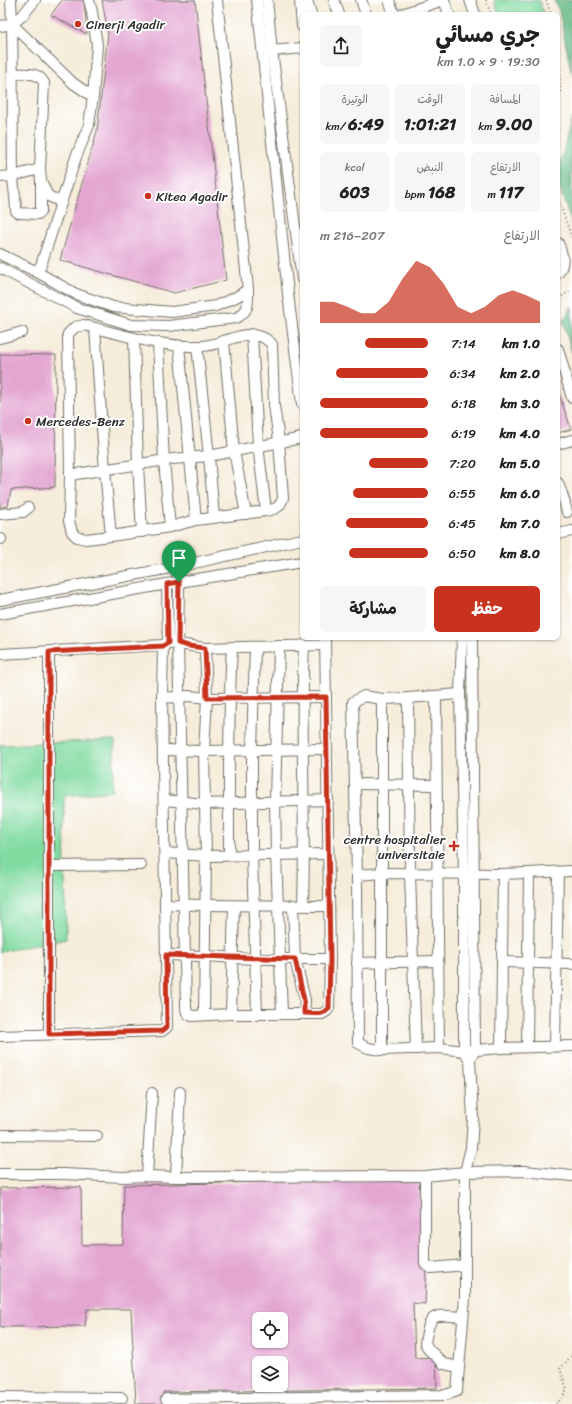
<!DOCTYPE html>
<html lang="ar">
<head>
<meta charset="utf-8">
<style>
  :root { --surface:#fff; --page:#f6f6f6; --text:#222; --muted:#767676; --accent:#c8321e }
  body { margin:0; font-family:Sriracha,"Playpen Sans Arabic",sans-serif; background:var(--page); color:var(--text); direction:rtl; height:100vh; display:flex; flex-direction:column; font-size:15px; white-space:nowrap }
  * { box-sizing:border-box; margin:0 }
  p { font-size:13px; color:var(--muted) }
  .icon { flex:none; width:22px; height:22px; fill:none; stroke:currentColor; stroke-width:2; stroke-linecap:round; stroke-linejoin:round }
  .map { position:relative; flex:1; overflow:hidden; direction:ltr }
  .drawer { position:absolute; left:300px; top:12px; width:260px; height:628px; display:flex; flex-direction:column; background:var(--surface); border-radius:6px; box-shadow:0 1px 3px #0004; direction:rtl }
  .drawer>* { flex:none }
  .controls { position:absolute; left:252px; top:1312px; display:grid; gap:8px }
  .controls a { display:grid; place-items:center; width:36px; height:36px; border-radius:6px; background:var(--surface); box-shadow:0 1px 3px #0004; font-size:20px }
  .pin { position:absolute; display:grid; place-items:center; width:34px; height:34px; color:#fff; margin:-41px -17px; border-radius:50% 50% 50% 0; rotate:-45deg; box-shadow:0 0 4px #0007 }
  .pin .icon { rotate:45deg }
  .round { display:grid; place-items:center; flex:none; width:42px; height:42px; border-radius:6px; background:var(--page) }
  .summary { display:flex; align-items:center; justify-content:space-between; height:68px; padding:0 20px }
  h1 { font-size:22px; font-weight:700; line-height:30px }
  .figures { display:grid; grid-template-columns:repeat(3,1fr); gap:6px; height:68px; padding:4px 20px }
  .figures div { display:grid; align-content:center; border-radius:6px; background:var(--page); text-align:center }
  .figures b { font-size:17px; font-weight:700 }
  .figures small { font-size:11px; font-weight:400 }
  .figures p { font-size:11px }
  .chart { height:112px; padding:8px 20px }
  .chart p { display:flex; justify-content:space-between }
  .chart svg { width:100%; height:72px; margin-top:4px; fill:var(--accent); opacity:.7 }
  .button { display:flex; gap:8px; margin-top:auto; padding:8px 20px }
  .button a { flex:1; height:46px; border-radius:6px; background:var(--accent); color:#fff; font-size:16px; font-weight:700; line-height:46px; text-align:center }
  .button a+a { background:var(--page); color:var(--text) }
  ul { padding:0 20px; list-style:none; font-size:13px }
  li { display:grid; grid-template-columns:64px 48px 1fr; align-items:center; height:30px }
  li i { height:10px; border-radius:5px; background:var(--accent) }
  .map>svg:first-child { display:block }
</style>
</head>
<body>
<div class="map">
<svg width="572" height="1404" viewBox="0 0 572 1404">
  <rect width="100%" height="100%" fill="#fff"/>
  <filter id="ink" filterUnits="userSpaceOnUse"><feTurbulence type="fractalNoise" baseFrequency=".025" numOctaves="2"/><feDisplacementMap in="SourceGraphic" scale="8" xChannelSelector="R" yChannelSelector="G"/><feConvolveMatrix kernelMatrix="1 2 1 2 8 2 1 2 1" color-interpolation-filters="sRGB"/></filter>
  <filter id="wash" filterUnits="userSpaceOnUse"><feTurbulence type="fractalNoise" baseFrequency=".012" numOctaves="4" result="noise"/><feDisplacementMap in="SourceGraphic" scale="16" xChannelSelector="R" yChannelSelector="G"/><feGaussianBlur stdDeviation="0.9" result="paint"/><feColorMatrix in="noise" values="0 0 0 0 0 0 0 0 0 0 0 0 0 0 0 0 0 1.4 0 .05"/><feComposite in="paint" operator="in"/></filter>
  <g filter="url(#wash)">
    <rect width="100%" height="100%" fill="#f5ecd9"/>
    <!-- green -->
    <g fill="#81dba1" stroke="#568366">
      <polygon points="496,0 539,0 544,14 499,14 494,1"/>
      <polygon points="115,740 112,791 64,796 66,939 0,952 0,745"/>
    </g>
    <!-- forest -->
    <g fill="#68bb87" stroke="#4a7359">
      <polygon points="554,0 572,0 572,76 559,11"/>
      <polygon points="572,118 572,224 558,183 558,170"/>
      <polygon points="572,306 572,353 563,321"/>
    </g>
    <g id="blocks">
      <!-- building -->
      <g fill="#e3a6d1" fill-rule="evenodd">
        <polygon points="62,0 84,0 87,34 51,15"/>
        <polygon points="102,0 195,0 226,280 174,293 60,260 97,131 108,33"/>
        <polygon points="0,354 56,355 55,487 11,490 8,506 0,507"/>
        <polygon points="558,391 571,429 558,433"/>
        <path d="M420,1179L426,1279L425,1304L413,1303L415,1358L436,1357L437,1388L163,1392V1404H136L131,1309H87L85,1326L0,1327V1188L81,1187L82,1245L123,1244L124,1185ZM259,1319H281V1341H259ZM259,1363H281V1385H259Z"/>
      </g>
    </g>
  </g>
  <g filter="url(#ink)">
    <use href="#blocks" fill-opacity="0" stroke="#726f68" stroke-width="1"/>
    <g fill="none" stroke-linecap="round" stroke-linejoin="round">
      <!-- minor casing -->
      <g stroke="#726f68" stroke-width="12">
        <g id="minor">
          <path d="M11,0C14,58 12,116 13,174C13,186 16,198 16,211L19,213L38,214L41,211V181L40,169L44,83C38,71 25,74 13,74"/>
          <polyline points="35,0 22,16 12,24 73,83 93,97"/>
          <polyline points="257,0 288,294 302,404"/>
          <polyline points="267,0 272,51 302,279"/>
          <polyline points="300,0 302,26"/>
          <polyline points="307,0 311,14"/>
          <polyline points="334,0 339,14"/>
          <polyline points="361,0 366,14"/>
          <polyline points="389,0 394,14"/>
          <polyline points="444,0 449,14"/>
          <polyline points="470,0 475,14"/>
          <polyline points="402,14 443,0"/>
          <polyline points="0,26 12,24"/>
          <polyline points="272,51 302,48"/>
          <polyline points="0,177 13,176 40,169"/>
          <polyline points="42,183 48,196 62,202"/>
          <path d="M558,243C562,254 566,262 558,273"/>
          <polyline points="0,254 37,272 76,294 113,307 172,312 216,306 238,296 248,289"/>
          <path d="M0,268L77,308L131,325L168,326L236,318C250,311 248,303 248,289L217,0"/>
          <polyline points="37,272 41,265 76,157 89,125 93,97 97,45 92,12 89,0"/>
          <path d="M84,325C123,335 162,348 203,346C222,345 243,329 262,337C266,338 269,342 272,344L274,405L279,441L283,498C280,508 275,509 266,511L196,520L170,527L111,536L86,539L77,537L72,532L69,521L70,475L68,334L75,327Z"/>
          <polyline points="95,328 105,470 111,536"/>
          <polyline points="252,334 258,445 266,511"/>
          <polyline points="0,338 22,332"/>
          <polyline points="134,338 138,465 142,532"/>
          <polyline points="224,341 234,451 246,514"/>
          <polyline points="158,343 164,461 170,527"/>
          <polyline points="179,346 196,520"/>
          <polyline points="197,346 209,456 214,518"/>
          <polyline points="558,349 572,398"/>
          <polyline points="558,444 572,440"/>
          <polyline points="70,475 172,459 209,456 302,438"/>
          <polyline points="558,483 564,500 567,512"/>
          <polyline points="0,514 23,512 28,508"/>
          <polyline points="558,534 572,531"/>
          <polyline points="0,539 1,539"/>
          <path d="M176,567L179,582L178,643L186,1005C186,1011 186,1014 192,1016L231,1014H322L327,1011L329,1008L330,959L325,638"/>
          <polyline points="0,600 176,567 302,539"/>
          <polyline points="0,614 167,584 302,562"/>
          <polyline points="472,638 475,1050 472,1056"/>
          <polyline points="172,643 205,648 325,645"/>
          <polyline points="279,646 275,801 276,854 282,1014"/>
          <polyline points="255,647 252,750 252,855 257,1015"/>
          <polyline points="49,652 49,1034"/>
          <polyline points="0,654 163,645 168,643 167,584"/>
          <polyline points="460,694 408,698 382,699 364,696 353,702 357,875 358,1043 368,1048 382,1050 439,1048 464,1051 501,1048 572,1046"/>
          <polyline points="436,697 439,1048"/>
          <polyline points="162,698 189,696 207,698 326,697"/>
          <polyline points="408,698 410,874 416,1049"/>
          <polyline points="382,699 382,1050"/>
          <polyline points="163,750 204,751 327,749"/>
          <polyline points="355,784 436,785"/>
          <polyline points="164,800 205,804 328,800"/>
          <polyline points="165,853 206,856 328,854"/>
          <path d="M229,855C229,786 228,717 232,647"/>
          <polyline points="49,866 141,865"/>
          <polyline points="357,875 382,873 503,874 572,871"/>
          <path d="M165,904C220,906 274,905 329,906"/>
          <polyline points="293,905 295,959 305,1000 304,1013"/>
          <path d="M303,905C306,819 300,732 304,645"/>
          <polyline points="166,955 206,956 254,959 330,959"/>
          <polyline points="502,962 572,964"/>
          <polyline points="357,963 438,961"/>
          <polyline points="231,1014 234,906"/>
          <polyline points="204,1015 206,856 204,751 207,698 205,648"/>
          <polyline points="0,1036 162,1031 167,1027 162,698 163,645"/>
          <polyline points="555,1046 558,872"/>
          <polyline points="527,1047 529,873"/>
          <polyline points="501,1048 503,874"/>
          <polyline points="0,1135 97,1136"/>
          <polyline points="0,1174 64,1174 123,1177 147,1176 176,1177 425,1176 465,1172 471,1148 473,1118 470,1060 464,1051 464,874 460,694 462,638"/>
          <polyline points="147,1176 152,1093"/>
          <polyline points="425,1176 425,1264 431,1268 465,1265"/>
          <polyline points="176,1177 180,1092"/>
          <path d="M459,1367L444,1364L429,1350L425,1343C430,1311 434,1315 463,1317"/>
          <polyline points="0,1397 122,1398"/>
          <polyline points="166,1399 446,1395 457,1391 465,1298 465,1172 525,1171 572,1176"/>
        </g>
      </g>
      <!-- path -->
      <g stroke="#726f68" stroke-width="2" stroke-dasharray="1 3" stroke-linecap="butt">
        <polyline points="486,0 491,14"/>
        <polyline points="546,0 551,14"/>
        <polyline points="558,35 560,94 558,107"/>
        <polyline points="558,199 572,238"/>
        <polyline points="558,297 562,296 572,290"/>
        <polyline points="556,1404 562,1398 567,1389 560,1369 572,1355"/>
      </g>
      <!-- minor -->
      <use href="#minor" stroke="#fff" stroke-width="10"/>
    </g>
  </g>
  <g fill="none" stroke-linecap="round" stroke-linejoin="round" filter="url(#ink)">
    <!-- route casing -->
    <g stroke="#fff" stroke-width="8">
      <path id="route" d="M179,582L178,643L188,646L205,648L207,698L326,697L330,959L329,1008C324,1016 313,1013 304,1013V1000L295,959L166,955L167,1027L162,1031L49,1034V652L163,646L168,643L167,584Z"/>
    </g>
    <!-- route -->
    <use href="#route" stroke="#c8321e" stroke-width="5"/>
  </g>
  <!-- markers -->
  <g fill="#c8321e" stroke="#fff" stroke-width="1.5">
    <circle cx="78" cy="24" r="4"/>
    <circle cx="148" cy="196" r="4"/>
    <circle cx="28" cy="421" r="4"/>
    <path d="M452 840h4v4h4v4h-4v4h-4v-4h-4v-4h4z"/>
  </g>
  <g text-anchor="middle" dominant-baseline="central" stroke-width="4" stroke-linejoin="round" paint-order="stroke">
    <!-- poi labels -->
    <g font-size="13" fill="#2b2b2b" stroke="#fff" text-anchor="start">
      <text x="86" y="24">Cinerji Agadir</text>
      <text x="156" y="196">Kitea Agadir</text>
      <text x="36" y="421">Mercedes-Benz</text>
      <text x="445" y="839" text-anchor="end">centre hospitalier<tspan x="445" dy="15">universitaie</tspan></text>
    </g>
  </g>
</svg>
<div class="controls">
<a><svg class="icon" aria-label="locate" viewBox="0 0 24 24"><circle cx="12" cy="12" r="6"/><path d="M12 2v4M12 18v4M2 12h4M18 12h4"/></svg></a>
<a><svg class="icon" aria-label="layers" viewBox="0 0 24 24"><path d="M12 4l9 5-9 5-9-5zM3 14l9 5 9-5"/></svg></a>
</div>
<div class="pin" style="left:179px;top:582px;background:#1e9e55"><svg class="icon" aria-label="arrive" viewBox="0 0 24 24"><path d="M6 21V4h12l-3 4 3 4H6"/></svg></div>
<section class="drawer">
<div class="summary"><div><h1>جري مسائي</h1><p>19:30 · 9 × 1.0 km</p></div><a class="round"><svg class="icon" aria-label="share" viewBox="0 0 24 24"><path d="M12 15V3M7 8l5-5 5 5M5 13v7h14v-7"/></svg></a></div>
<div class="figures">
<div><p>المسافة</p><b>9.00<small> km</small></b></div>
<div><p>الوقت</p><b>1:01:21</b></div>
<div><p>الوتيرة</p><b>6:49<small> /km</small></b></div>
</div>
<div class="figures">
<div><p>الارتفاع</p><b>117<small> m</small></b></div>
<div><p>النبض</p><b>168<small> bpm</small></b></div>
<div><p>kcal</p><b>603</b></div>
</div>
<div class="chart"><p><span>الارتفاع</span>207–216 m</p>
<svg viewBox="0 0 160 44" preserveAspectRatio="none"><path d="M0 44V31L10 31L20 34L30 38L40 38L50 31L60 17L70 6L80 10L90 20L100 34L110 38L120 34L130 27L140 24L150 27L160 31V44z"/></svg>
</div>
<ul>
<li><b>1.0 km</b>7:14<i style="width:58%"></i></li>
<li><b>2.0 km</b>6:34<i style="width:85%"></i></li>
<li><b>3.0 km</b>6:18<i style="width:100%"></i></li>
<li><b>4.0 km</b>6:19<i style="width:100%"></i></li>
<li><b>5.0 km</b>7:20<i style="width:55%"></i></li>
<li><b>6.0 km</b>6:55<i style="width:69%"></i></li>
<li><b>7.0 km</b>6:45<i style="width:76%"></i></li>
<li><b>8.0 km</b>6:50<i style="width:73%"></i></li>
</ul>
<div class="button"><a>حفظ</a><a>مشاركة</a></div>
</section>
</div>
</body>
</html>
